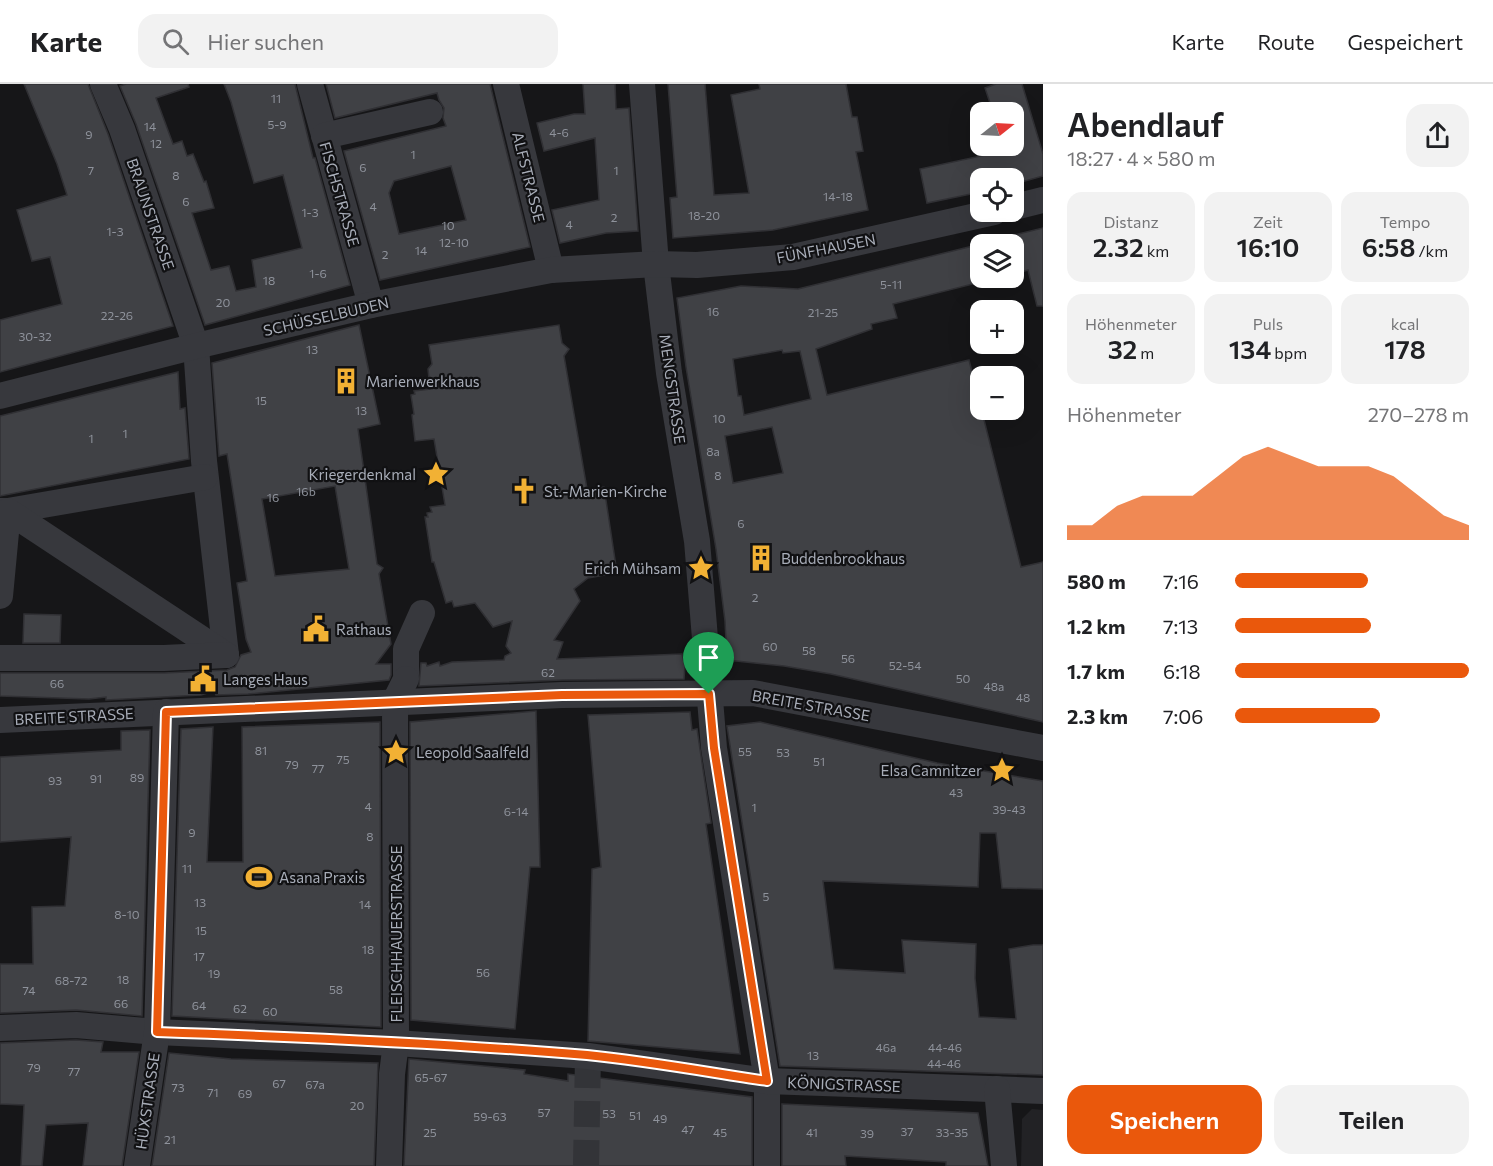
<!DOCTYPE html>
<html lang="de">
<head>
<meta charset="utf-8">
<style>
  :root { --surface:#fff; --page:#f2f2f2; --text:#202124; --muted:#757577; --line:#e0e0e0; --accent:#ea580c }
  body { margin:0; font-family:Commissioner,sans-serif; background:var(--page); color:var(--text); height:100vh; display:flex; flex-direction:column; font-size:22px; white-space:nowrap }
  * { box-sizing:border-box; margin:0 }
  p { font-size:20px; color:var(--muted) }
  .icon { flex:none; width:33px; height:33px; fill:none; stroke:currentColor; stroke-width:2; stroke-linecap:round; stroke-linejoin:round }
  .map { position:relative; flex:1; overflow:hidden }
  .drawer { display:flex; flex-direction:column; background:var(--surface); width:450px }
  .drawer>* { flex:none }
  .needle { width:39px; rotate:72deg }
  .tools { position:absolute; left:970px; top:18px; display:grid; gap:12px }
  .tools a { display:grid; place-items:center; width:54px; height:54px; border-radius:12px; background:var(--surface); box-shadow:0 6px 24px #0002; font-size:30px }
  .pin { position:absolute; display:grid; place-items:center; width:51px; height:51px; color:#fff; margin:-62px -26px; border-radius:50% 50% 50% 0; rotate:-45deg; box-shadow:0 0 6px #0007 }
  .pin .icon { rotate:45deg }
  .round { display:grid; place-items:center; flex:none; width:63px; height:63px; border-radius:18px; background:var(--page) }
  .summary { display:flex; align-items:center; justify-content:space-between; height:102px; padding:0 24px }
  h1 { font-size:33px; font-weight:600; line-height:45px }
  .metrics { display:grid; grid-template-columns:repeat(3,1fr); gap:9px; height:102px; padding:6px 24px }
  .metrics div { display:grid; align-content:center; border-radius:15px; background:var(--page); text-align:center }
  .metrics b { font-size:26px; font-weight:600 }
  .metrics small { font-size:16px; font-weight:400 }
  .metrics p { font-size:16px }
  .chart { height:168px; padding:12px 24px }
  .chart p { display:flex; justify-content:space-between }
  .chart svg { width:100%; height:108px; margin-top:6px; fill:var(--accent); opacity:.7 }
  .action { display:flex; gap:12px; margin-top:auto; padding:12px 24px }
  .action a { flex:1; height:69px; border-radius:18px; background:var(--accent); color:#fff; font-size:24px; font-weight:600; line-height:69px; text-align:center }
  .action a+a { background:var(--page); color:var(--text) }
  ul { padding:0 24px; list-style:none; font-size:20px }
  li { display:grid; grid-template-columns:96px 72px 1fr; align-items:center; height:45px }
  li i { height:15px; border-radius:8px; background:var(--accent) }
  header { display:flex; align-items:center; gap:36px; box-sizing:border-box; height:84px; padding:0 30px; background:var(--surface); border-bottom:2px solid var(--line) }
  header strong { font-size:28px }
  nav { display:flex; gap:33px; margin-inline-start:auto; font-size:21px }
  .search { width:420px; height:54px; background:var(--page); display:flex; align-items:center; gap:15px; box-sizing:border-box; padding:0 21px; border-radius:18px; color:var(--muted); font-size:22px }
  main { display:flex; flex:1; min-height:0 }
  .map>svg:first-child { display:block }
</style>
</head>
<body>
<header>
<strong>Karte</strong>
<div class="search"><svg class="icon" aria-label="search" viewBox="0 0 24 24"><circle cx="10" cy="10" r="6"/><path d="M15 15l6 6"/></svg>Hier suchen</div>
<nav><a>Karte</a><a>Route</a><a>Gespeichert</a></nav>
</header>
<main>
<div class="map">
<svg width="1043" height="1082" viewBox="0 0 1043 1082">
  <rect width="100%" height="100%" fill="#161618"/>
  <!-- built -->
  <polygon fill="#222225" points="1032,1025 1043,1026 1043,1082 1021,1082 1022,1035"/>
  <!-- building -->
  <g fill="#404145" stroke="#303034" stroke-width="1.5" fill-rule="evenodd">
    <polygon points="24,0 88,0 108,50 173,242 0,288 0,236 62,220 50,173 32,177 17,126 67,111 57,80"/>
    <polygon points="126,0 188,0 189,3 156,14 173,60 182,57 187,72 193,70 204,98 206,97 214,124 192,129 211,186 229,182 236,207 256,203 252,176 302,164 283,91 254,99 231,18 224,0 295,0 313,74 315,74 350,201 205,241 136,40 120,2"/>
    <path d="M326,0H490L530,163L380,196L344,67L446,42L443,34L444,24L439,16L437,9L335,34ZM451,82L466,136L399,150L389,109L394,97Z"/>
    <polygon points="583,0 615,0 616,25 629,24 638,147 606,149 560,159 552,126 599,116 595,54 544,67 537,39 574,30 585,30"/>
    <polygon points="668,0 705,0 714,111 749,109 731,11 760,5 759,0 846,0 852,33 857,33 863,67 856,68 868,126 773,146 673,154 670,114 677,113"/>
    <polygon points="996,0 1022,0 1043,70 1043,92 1014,100 1014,94 981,94 981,108 927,119 920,85 1004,67 1003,62 1014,62 1014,28 993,28 985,4"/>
    <polygon points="1043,144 1043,222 1037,222 1028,186 1014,190 1014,151"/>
    <path d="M981,160V198L893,220L897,234L871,240L872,245L816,265L827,311L969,276L1021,483L1043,478V638L831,590L784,582L727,576L725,537L716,465L686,283L677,214L741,202L798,205ZM782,266L783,269L800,267L811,315L744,331L741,312H738L733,275ZM772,343L783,389L733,399L725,352Z"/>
    <path d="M359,241L380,340L358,345L377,480L383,484L379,490L391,560L376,580H391V591L389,596L248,610L216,611L214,607L201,611L106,616V613L89,615L0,612V589H164L227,586L235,583L241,571L251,568L246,555L237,499L247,497L227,370L219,372L212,279ZM335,402L349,485L275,492L262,415Z"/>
    <polygon points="559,241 562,259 569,265 564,272 587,405 604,403 617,489 588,494 574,505 580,517 554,556 563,558 557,575 682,570 685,582 684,595 562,596 419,602 421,579 426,579 427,582 439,578 440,582 452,578 504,576 505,572 511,569 506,562 512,537 493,543 475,519 454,523 452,517 446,519 434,478 432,478 425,433 428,433 427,429 432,428 430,423 445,421 434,355 415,357 412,331 414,330 411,311 415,310 414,307 430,305 428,285 432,280 429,261"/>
    <polygon points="178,288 180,325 185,324 189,375 0,412 0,332"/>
    <polygon points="24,530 61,531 60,559 23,559"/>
    <polygon points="536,627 540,783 530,783 515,945 411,936 410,638"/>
    <polygon points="690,628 692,646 697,645 711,739 706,740 740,970 588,957 592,785 601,783 588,631"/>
    <polygon points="380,638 381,943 172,932 181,645 213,643 207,778 243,778 242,643"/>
    <polygon points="760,638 937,679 1043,697 1043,805 1002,804 996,749 980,749 978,803 823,797 834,885 905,889 902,856 976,860 975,894 979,933 1016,935 1009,865 1033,861 1043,861 1043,991 780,982 727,642"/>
    <polygon points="150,646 142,932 76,926 0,929 0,880 33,880 32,823 65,822 71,753 0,758 0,673 121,666 121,647"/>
    <polygon points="76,956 103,958 101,968 139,968 122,1082 83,1082 88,1039 46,1041 42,1082 21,1082 24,1021 0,1020 0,959"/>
    <polygon points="169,969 231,975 378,979 374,1082 152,1082"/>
    <polygon points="409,975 525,986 524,990 568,997 568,990 752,1013 752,1082 404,1082"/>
    <polygon points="782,1020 978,1029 988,1082 946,1082 946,1078 845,1072 846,1082 782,1082"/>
  </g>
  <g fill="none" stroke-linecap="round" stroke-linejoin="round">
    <!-- minor-tunnel -->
    <polyline stroke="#333438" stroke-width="26" stroke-dasharray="26 13" stroke-linecap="butt" points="586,1082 588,972"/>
    <!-- minor -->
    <g stroke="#37383d" stroke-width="26">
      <polyline points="103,0 122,45 196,262 204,377 226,571"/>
      <polyline points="310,0 371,221"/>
      <polyline points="506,0 551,186"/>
      <polyline points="642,0 656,180 669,289 697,457 714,664 767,997 767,1082"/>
      <polyline points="324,52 430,28"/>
      <polyline points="1014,123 1043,116"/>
      <polyline points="0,312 196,262 371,221 551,186 656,180 697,181 793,173 994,128"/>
      <polyline points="0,427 8,427 205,393"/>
      <polyline points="0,512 8,427 226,571"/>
      <polyline points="0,574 164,574 226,571"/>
      <polyline points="406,590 406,565 422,529"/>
      <polyline points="0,636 562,611 753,609 1043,664"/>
      <polyline points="0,944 76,941 157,948 396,959 588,972 767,997 1043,1007"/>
      <polyline points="997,1005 1004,1082"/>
      <polyline points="137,1082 157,948 166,628"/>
      <polyline points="389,1082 392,990 396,959 395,617 406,595"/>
    </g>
  </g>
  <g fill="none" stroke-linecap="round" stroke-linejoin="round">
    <!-- route casing -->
    <g stroke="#fff" stroke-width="12">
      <path id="route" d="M709,610L714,664L767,997C707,988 647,977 587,971C444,959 300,953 157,948L166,628L562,611Z"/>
    </g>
    <!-- route -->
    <use href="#route" stroke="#ea580c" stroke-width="8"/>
  </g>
  <!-- icons -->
  <defs>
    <g id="building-bare" transform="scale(2.07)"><path d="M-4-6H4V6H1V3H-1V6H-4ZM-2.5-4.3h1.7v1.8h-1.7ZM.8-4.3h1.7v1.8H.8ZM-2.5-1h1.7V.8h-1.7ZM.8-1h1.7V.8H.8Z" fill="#f2b134" stroke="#111113" stroke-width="2.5" paint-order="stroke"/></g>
    <g id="sight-bare" transform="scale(2.07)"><path d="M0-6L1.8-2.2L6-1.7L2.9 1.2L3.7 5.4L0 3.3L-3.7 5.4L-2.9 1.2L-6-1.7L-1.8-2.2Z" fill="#f2b134" stroke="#111113" stroke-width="2.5" paint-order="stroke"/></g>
    <g id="church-bare" transform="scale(2.07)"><path d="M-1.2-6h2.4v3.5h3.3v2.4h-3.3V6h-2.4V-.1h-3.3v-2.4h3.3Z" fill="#f2b134" stroke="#111113" stroke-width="2.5" paint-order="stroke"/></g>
    <g id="civic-bare" transform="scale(2.07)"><path d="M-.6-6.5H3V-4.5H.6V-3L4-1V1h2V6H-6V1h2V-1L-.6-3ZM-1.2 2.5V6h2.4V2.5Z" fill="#f2b134" stroke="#111113" stroke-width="2.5" paint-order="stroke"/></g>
    <g id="stadium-bare" transform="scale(2.07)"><path d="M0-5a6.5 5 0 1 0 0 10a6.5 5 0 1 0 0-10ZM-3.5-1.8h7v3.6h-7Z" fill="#f2b134" stroke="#111113" stroke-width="2.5" paint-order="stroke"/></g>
  </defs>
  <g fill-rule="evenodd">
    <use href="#building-bare" x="346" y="297"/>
    <use href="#sight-bare" x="436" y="390"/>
    <use href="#church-bare" x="524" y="407"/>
    <use href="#building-bare" x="761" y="474"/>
    <use href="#sight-bare" x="701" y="484"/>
    <use href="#civic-bare" x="316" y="545"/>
    <use href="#civic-bare" x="203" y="595"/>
    <use href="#sight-bare" x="396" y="668"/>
    <use href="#sight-bare" x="1002" y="686"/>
    <use href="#stadium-bare" x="259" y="793"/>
  </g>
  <g text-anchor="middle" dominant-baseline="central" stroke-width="4.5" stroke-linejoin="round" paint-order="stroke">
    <!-- number labels -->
    <g font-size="12" fill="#8e929b">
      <text x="276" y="14">11</text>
      <text x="277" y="40">5-9</text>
      <text x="150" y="42">14</text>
      <text x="559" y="48">4-6</text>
      <text x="89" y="50">9</text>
      <text x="156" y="59">12</text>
      <text x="413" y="70">1</text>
      <text x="363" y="83">6</text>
      <text x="91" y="86">7</text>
      <text x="616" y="86">1</text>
      <text x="176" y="91">8</text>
      <text x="838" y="112">14-18</text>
      <text x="186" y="117">6</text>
      <text x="373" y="122">4</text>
      <text x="310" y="128">1-3</text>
      <text x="704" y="131">18-20</text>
      <text x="614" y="133">2</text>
      <text x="569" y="140">4</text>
      <text x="448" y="141">10</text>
      <text x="115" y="147">1-3</text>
      <text x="454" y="158">12-10</text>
      <text x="421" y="166">14</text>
      <text x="385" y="170">2</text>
      <text x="318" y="189">1-6</text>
      <text x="269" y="196">18</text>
      <text x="891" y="200">5-11</text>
      <text x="223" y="218">20</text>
      <text x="713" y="227">16</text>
      <text x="823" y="228">21-25</text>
      <text x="117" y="231">22-26</text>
      <text x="35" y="252">30-32</text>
      <text x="312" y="265">13</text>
      <text x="261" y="316">15</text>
      <text x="361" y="326">13</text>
      <text x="719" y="334">10</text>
      <text x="125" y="349">1</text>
      <text x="91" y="354">1</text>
      <text x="713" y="367">8a</text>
      <text x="718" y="391">8</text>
      <text x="306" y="407">16b</text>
      <text x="273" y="413">16</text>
      <text x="741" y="439">6</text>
      <text x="755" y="513">2</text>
      <text x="770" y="562">60</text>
      <text x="809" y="566">58</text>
      <text x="848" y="574">56</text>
      <text x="905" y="581">52-54</text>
      <text x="548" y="588">62</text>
      <text x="963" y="594">50</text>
      <text x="57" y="599">66</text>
      <text x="994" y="602">48a</text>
      <text x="1023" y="613">48</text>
      <text x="261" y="666">81</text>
      <text x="745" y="667">55</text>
      <text x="783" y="668">53</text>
      <text x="343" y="675">75</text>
      <text x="819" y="677">51</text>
      <text x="292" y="680">79</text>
      <text x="318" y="684">77</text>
      <text x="137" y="693">89</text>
      <text x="96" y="694">91</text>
      <text x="55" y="696">93</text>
      <text x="956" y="708">43</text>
      <text x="368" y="722">4</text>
      <text x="754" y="723">1</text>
      <text x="1009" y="725">39-43</text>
      <text x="516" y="727">6-14</text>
      <text x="192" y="748">9</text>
      <text x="370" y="752">8</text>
      <text x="187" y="784">11</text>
      <text x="766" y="812">5</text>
      <text x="200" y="818">13</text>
      <text x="365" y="820">14</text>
      <text x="127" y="830">8-10</text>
      <text x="201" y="846">15</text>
      <text x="368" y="865">18</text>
      <text x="199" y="872">17</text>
      <text x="483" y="888">56</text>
      <text x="214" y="889">19</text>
      <text x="123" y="895">18</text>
      <text x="71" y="896">68-72</text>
      <text x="336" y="905">58</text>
      <text x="29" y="906">74</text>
      <text x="121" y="919">66</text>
      <text x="199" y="921">64</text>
      <text x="240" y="924">62</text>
      <text x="270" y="927">60</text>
      <text x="886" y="963">46a</text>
      <text x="945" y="963">44-46</text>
      <text x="813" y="971">13</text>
      <text x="944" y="979">44-46</text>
      <text x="34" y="983">79</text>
      <text x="74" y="987">77</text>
      <text x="431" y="993">65-67</text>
      <text x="279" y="999">67</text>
      <text x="315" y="1000">67a</text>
      <text x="178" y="1003">73</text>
      <text x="213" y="1008">71</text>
      <text x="245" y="1009">69</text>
      <text x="357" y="1021">20</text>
      <text x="544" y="1028">57</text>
      <text x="609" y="1029">53</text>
      <text x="635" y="1031">51</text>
      <text x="490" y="1032">59-63</text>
      <text x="660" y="1034">49</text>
      <text x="688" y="1045">47</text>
      <text x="907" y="1047">37</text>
      <text x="430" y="1048">25</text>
      <text x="720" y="1048">45</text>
      <text x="812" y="1048">41</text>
      <text x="952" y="1048">33-35</text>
      <text x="867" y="1049">39</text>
      <text x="170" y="1055">21</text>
    </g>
    <!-- street labels -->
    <g font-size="15" fill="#a8adb8" stroke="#111113">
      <text transform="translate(529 93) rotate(76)">ALFSTRASSE</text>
      <text transform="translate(340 110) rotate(74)">FISCHSTRASSE</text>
      <text transform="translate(151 130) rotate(71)">BRAUNSTRASSE</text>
      <text transform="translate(826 164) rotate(-11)">FÜNFHAUSEN</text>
      <text transform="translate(326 232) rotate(-13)">SCHÜSSELBUDEN</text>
      <text transform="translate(673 305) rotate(82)">MENGSTRASSE</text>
      <text transform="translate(811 621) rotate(10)">BREITE STRASSE</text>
      <text transform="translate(74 632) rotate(-3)">BREITE STRASSE</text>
      <text transform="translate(396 850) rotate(-90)">FLEISCHHAUERSTRASSE</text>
      <text transform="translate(844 1000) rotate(2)">KÖNIGSTRASSE</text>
      <text transform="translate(147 1017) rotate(-82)">HÜXSTRASSE</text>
    </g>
    <!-- poi labels -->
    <g font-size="15" fill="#a8adb8" stroke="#111113" text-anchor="start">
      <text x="366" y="297">Marienwerkhaus</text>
      <text x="416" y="390" text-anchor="end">Kriegerdenkmal</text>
      <text x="544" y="407">St.-Marien-Kirche</text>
      <text x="781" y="474">Buddenbrookhaus</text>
      <text x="681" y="484" text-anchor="end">Erich Mühsam</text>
      <text x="336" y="545">Rathaus</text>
      <text x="223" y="595">Langes Haus</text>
      <text x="416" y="668">Leopold Saalfeld</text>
      <text x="982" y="686" text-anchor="end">Elsa Camnitzer</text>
      <text x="279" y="793">Asana Praxis</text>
    </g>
  </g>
</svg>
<div class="tools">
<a><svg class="needle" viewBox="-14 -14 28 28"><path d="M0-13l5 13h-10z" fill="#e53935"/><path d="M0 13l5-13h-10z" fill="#757577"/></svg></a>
<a><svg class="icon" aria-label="locate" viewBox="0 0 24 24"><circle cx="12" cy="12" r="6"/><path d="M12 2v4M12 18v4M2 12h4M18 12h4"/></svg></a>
<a><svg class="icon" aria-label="layers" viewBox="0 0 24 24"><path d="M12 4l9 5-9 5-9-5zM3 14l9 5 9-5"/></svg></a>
<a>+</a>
<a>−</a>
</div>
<div class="pin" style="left:709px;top:610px;background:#1e9e55"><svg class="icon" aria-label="arrive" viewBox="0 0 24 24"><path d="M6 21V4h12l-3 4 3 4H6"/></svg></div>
</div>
<section class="drawer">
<div class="summary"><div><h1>Abendlauf</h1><p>18:27 · 4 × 580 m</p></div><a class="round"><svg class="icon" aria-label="share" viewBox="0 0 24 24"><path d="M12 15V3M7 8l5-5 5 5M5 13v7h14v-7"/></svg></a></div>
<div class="metrics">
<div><p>Distanz</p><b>2.32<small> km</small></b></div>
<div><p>Zeit</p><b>16:10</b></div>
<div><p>Tempo</p><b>6:58<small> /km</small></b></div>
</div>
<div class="metrics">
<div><p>Höhenmeter</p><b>32<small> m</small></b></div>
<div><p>Puls</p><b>134<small> bpm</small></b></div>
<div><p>kcal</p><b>178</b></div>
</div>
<div class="chart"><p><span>Höhenmeter</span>270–278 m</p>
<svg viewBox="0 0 160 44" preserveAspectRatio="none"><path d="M0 44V38L10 38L20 30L30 26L40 26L50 26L60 18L70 10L80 6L90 10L100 14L110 14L120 14L130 18L140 26L150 34L160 38V44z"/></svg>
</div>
<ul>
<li><b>580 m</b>7:16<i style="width:57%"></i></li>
<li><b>1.2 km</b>7:13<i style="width:58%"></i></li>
<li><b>1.7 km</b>6:18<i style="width:100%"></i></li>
<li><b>2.3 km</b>7:06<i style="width:62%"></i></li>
</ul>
<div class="action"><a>Speichern</a><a>Teilen</a></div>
</section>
</main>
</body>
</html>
